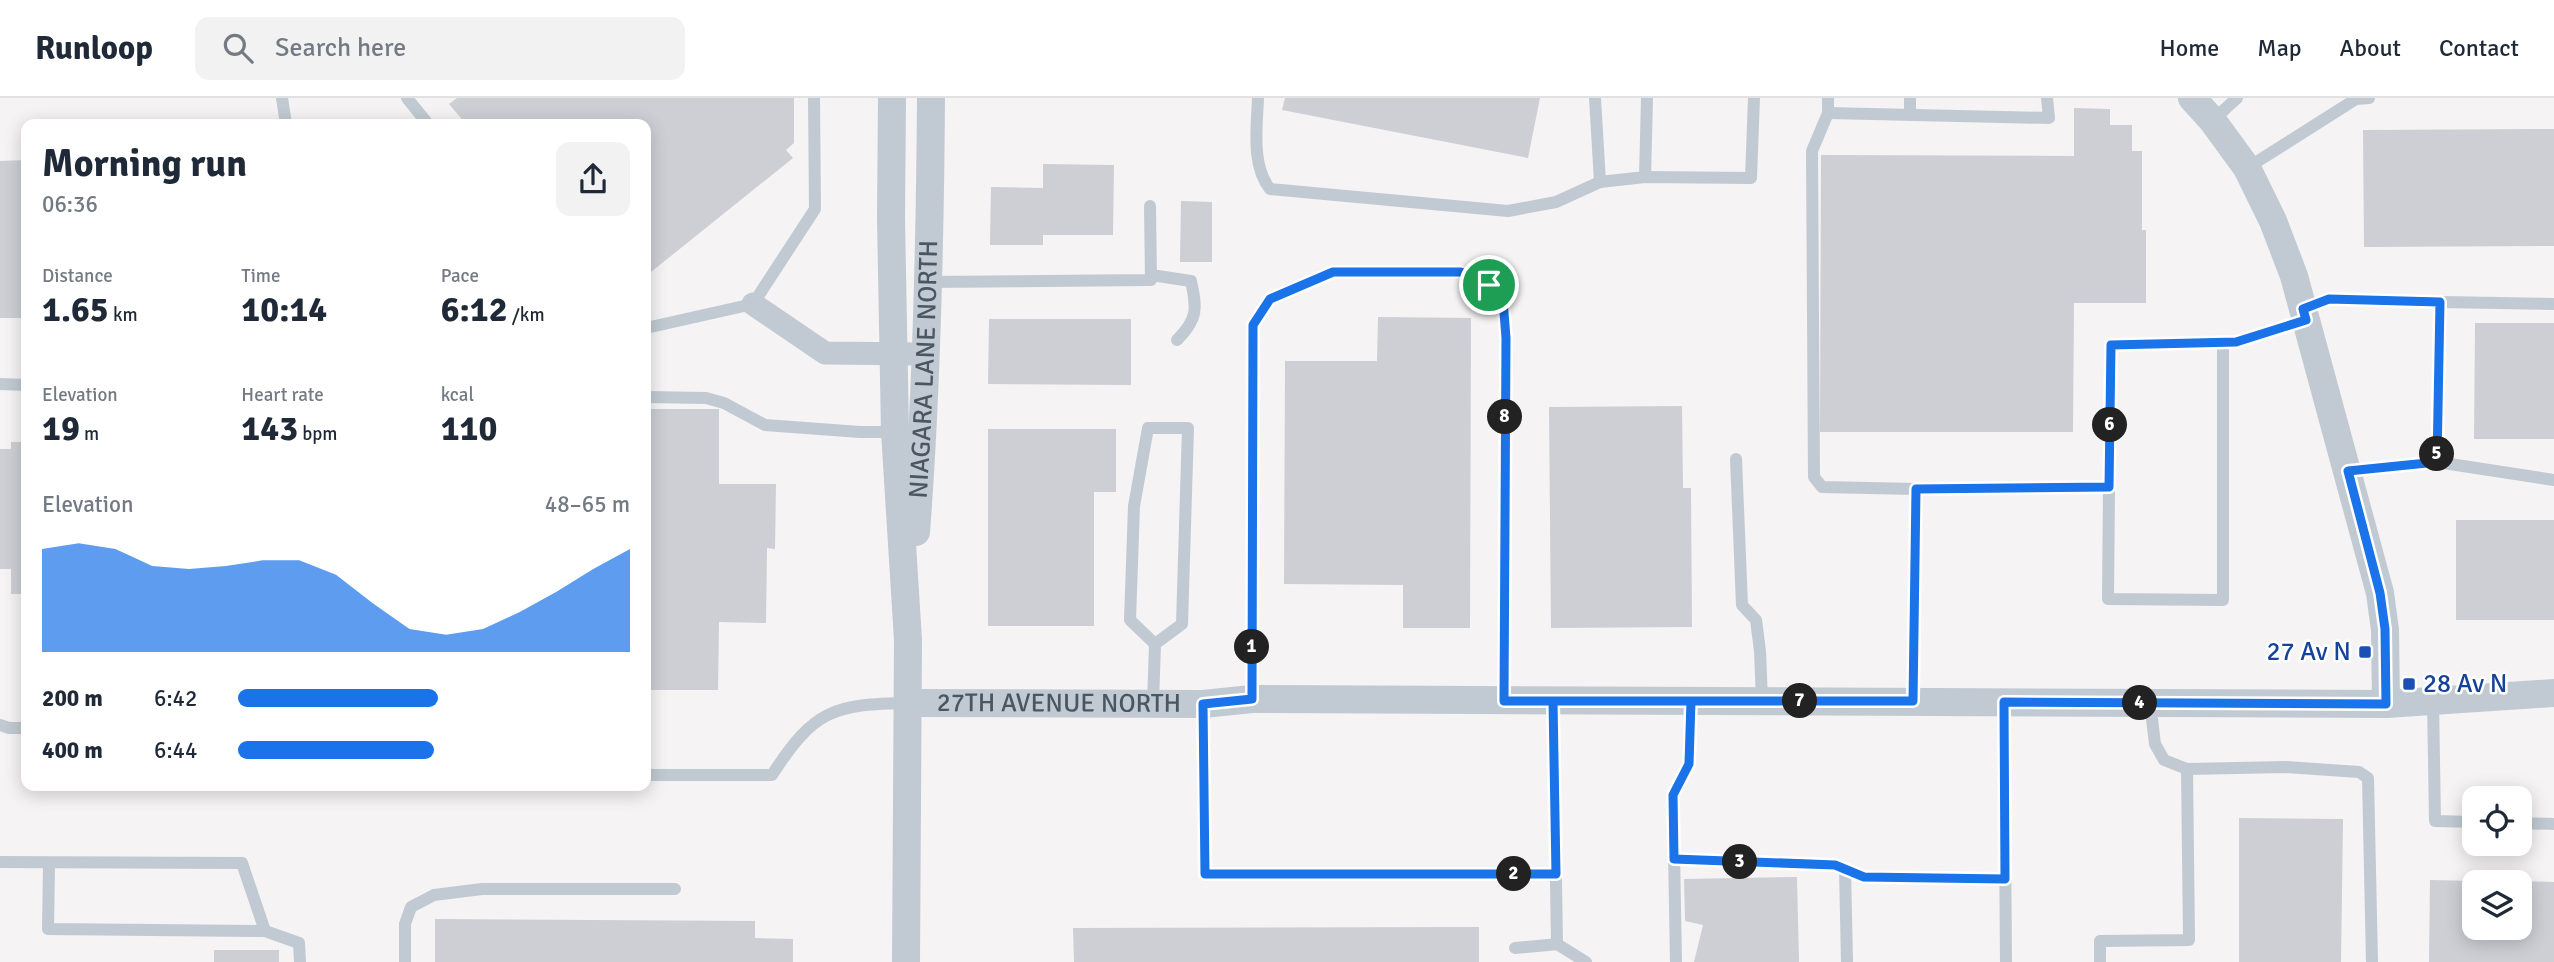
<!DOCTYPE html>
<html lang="en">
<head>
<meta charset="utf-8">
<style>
  :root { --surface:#fff; --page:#f2f2f3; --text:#1f2937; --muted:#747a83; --line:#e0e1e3; --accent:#1a73e8 }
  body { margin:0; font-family:Signika,sans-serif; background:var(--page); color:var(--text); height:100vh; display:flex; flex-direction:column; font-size:26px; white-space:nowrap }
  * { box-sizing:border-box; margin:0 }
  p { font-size:23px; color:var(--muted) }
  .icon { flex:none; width:38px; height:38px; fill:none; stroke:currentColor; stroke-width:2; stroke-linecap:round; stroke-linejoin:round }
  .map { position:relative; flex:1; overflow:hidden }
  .side { position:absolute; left:21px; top:21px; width:630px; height:672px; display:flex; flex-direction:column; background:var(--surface); border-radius:14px; box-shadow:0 4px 18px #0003 }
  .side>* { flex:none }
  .controls { position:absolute; left:2462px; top:688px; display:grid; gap:14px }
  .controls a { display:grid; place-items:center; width:70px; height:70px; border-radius:14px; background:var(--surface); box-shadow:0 4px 18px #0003; font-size:35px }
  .pin { position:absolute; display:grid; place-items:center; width:60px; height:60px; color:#fff; margin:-30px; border:4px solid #fff; border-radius:50%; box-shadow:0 2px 7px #0007 }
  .km { position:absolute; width:35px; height:35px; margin:-18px; border-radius:50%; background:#222; color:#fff; font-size:19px; line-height:35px; text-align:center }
  .round { display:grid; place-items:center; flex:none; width:74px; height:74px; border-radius:14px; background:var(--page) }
  .overview { display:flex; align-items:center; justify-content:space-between; height:119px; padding:0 21px }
  h1 { font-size:38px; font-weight:700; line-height:52px }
  .figures { display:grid; grid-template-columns:repeat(3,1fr); gap:10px; height:119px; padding:7px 21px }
  .figures div { display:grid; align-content:center }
  .figures b { font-size:35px; font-weight:700 }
  .figures small { font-size:19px; font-weight:400 }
  .figures p { font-size:19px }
  .chart { height:196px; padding:14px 21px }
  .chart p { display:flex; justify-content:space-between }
  .chart svg { width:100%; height:126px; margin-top:7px; fill:var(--accent); opacity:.7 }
  ul { padding:0 21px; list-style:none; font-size:23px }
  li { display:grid; grid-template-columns:112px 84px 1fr; align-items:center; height:52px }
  li i { height:18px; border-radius:9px; background:var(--accent) }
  header { display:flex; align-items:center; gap:42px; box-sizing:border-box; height:98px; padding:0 35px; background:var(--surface); border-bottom:2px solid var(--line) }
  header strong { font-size:33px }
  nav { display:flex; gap:38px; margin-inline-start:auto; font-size:24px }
  .search { width:490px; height:63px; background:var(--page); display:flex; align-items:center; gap:18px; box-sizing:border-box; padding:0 24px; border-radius:14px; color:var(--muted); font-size:26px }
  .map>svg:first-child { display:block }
</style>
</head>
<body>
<header>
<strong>Runloop</strong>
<div class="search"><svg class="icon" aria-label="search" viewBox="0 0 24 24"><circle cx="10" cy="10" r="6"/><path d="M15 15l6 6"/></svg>Search here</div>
<nav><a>Home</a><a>Map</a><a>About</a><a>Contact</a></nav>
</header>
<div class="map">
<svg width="2554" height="864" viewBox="0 0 2554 864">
  <rect width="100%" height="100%" fill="#f5f3f3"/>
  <!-- building -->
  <g fill="#cdcfd5">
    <polygon points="457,0 794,0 794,45 786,52 793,60 646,178 646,26 466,26 449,6"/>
    <polygon points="1285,0 1540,0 1528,60 1282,12"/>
    <polygon points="2074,10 2110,11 2110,27 2132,27 2132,53 2142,53 2142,132 2146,132 2146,205 2074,205 2073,334 1820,334 1821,57 2074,58"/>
    <polygon points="2554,31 2554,148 2364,149 2363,32"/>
    <polygon points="26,62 26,220 0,220 0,63"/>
    <polygon points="1043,66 1114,67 1113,137 1043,137 1043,147 990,147 991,89 1043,90"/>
    <polygon points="1181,103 1212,104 1212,164 1180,164"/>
    <polygon points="1378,219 1471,220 1470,530 1403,530 1403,487 1284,486 1285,263 1377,263"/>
    <polygon points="989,221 1131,221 1131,287 988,286"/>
    <polygon points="2475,225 2554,225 2554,341 2474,341"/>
    <polygon points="1682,308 1683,390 1691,390 1692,529 1551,530 1549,309"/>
    <polygon points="646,311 719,311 719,386 776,386 775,451 767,450 766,525 719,524 718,592 646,592"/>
    <polygon points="988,331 1116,331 1116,394 1094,394 1094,528 988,528"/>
    <polygon points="11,344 26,344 26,496 11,496 11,471 0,471 0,351 11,351"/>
    <rect x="2456" y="422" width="98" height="100"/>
    <polygon points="2239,720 2343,721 2341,864 2239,864"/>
    <polygon points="1797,779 1799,864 1694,864 1703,827 1685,823 1684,781"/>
    <polygon points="2430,782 2474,783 2474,830 2520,830 2520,783 2554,784 2554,864 2429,864"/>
    <polygon points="435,821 755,823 755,840 793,841 793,864 435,864"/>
    <polygon points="1479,829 1479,864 1074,864 1073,830"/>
    <rect x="214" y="852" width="65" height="12"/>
  </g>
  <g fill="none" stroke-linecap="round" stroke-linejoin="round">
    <!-- service -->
    <g stroke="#c1cad2" stroke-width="12">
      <polyline points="282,0 286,26"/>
      <polyline points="407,0 428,26"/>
      <path d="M1258,0C1257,29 1251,67 1270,91L1508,113L1556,104L1600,84L1645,79L1751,80L1754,0"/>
      <polyline points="1595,0 1600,84"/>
      <polyline points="1828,0 1828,15 1812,53 1814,379 1822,389 1916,391"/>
      <polyline points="1828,15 2049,20 2047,0"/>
      <polyline points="1910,17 1910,0"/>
      <polyline points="2213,22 2237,0"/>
      <polyline points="2247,70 2356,1 2369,0"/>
      <polyline points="1645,79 1647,0"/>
      <path d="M1151,177L1191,183C1197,211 1198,221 1177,242"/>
      <polyline points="928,184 1151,182 1150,108"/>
      <polyline points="2440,204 2554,206"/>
      <polyline points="2303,211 2329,201 2440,204 2437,364 2348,373"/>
      <polyline points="646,230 753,206 815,111 814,0"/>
      <polyline points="0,286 26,287"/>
      <polyline points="646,299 706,300 724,305 765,327 860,334 895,334"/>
      <polyline points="1736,361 1742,507 1756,522 1760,553 1762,603"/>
      <polyline points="2437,364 2554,382"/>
      <polyline points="2109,389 2108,501 2223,502 2223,244"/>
      <polyline points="1252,601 1253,227 1271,201 1333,174 1461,174 1489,187 1503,202 1506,240 1504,603"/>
      <polyline points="1553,603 1557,846 1586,864"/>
      <polyline points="1913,603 1916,391 2109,389 2111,247 2237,244 2307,222"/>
      <polyline points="2433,603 2435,723 2474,724"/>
      <polyline points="2004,604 2006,864"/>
      <polyline points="2150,605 2155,646 2164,662 2187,671 2286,669 2359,674 2368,680 2372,864"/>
      <polyline points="1153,606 1155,546 1130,522 1134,408 1148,330 1188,330 1182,526 1155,546"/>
      <polyline points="1203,606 1205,776 1556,776"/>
      <polyline points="0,627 9,630 26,630"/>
      <path d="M646,677H772C814,612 833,606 909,605"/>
      <polyline points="2520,725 2554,726"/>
      <polyline points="1674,761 1835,767 1864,779 2005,781"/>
      <polyline points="0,764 242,765 265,833 299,845 300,864"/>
      <polyline points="49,765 48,831 265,833"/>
      <polyline points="1845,771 1847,864"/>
      <polyline points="1515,850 1558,846"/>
      <polyline points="405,864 405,826 411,809 434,797 482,791 675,791"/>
      <polyline points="1676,864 1673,697 1689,666 1691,603"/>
      <polyline points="2100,864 2100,843 2189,842 2187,671"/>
    </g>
    <!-- minor -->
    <polyline stroke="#c1cad2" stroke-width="23" points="753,206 825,255 925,256"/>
    <!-- tertiary -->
    <g stroke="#c1cad2" stroke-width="28">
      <polyline points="892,0 891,120 895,334 908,542 906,864"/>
      <polyline points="2192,0 2212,22 2247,70 2273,123 2294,178 2380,495 2385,532 2386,606"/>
      <path id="s1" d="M916,434C927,290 930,145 931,0"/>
      <path id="s2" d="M909,605L1203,606L1252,601L2386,606L2554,595"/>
    </g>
  </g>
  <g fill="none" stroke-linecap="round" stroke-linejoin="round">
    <!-- route casing -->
    <g stroke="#fff" stroke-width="14">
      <polyline id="route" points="1489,187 1461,174 1333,174 1270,201 1253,227 1252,601 1203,606 1205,776 1556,776 1553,603 1691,603 1689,666 1673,697 1674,761 1835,767 1864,779 2005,781 2004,604 2386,606 2385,531 2380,495 2348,373 2437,364 2440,204 2329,201 2303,211 2306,222 2236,244 2111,247 2109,389 1916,391 1913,603 1504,603 1506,240 1503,202 1489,187"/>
    </g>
    <!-- route -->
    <use href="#route" stroke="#1a73e8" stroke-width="9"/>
  </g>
  <!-- markers -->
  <g fill="#1a4fb4" stroke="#fff" stroke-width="2.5">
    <rect x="2358" y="547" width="14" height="14" rx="3.5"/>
    <rect x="2402" y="579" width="14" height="14" rx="3.5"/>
  </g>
  <g text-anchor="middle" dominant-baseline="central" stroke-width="5" stroke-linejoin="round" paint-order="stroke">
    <!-- street labels -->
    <g font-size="26" fill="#4a5661" stroke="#fff">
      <text stroke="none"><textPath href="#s1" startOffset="163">NIAGARA LANE NORTH</textPath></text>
      <text stroke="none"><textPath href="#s2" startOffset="150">27TH AVENUE NORTH</textPath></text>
    </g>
    <!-- transit labels -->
    <g font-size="26" fill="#164399" stroke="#fff" text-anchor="end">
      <text x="2351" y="554">27 Av N</text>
      <text x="2423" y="586" text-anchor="start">28 Av N</text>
    </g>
  </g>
</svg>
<div class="controls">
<a><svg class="icon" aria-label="locate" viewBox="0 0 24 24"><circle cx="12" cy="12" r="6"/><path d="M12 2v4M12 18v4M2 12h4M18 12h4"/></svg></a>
<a><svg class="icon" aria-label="layers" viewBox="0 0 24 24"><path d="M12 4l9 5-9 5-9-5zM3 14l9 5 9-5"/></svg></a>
</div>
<div class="pin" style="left:1489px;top:187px;background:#1e9e55"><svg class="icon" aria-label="arrive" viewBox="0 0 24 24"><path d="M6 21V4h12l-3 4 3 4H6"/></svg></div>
<b class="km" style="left:1252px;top:549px">1</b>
<b class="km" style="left:1514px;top:776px">2</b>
<b class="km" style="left:1740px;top:764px">3</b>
<b class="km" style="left:2140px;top:605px">4</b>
<b class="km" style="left:2437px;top:356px">5</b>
<b class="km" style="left:2110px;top:327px">6</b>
<b class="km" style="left:1800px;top:603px">7</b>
<b class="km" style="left:1505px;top:319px">8</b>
<section class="side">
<div class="overview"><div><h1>Morning run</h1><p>06:36</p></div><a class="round"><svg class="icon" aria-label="share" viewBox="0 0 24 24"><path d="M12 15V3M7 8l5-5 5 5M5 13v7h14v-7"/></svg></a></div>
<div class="figures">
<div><p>Distance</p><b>1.65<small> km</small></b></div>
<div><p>Time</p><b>10:14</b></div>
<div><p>Pace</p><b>6:12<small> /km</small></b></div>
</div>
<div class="figures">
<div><p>Elevation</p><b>19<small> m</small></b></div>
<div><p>Heart rate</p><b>143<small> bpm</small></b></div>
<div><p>kcal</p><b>110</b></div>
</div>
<div class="chart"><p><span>Elevation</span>48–65 m</p>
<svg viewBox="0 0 160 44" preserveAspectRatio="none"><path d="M0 44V8L10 6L20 8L30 14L40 15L50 14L60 12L70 12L80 17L90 27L100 36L110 38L120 36L130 30L140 23L150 15L160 8V44z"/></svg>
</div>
<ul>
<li><b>200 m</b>6:42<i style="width:51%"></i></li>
<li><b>400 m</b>6:44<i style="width:50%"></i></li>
</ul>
</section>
</div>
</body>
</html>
